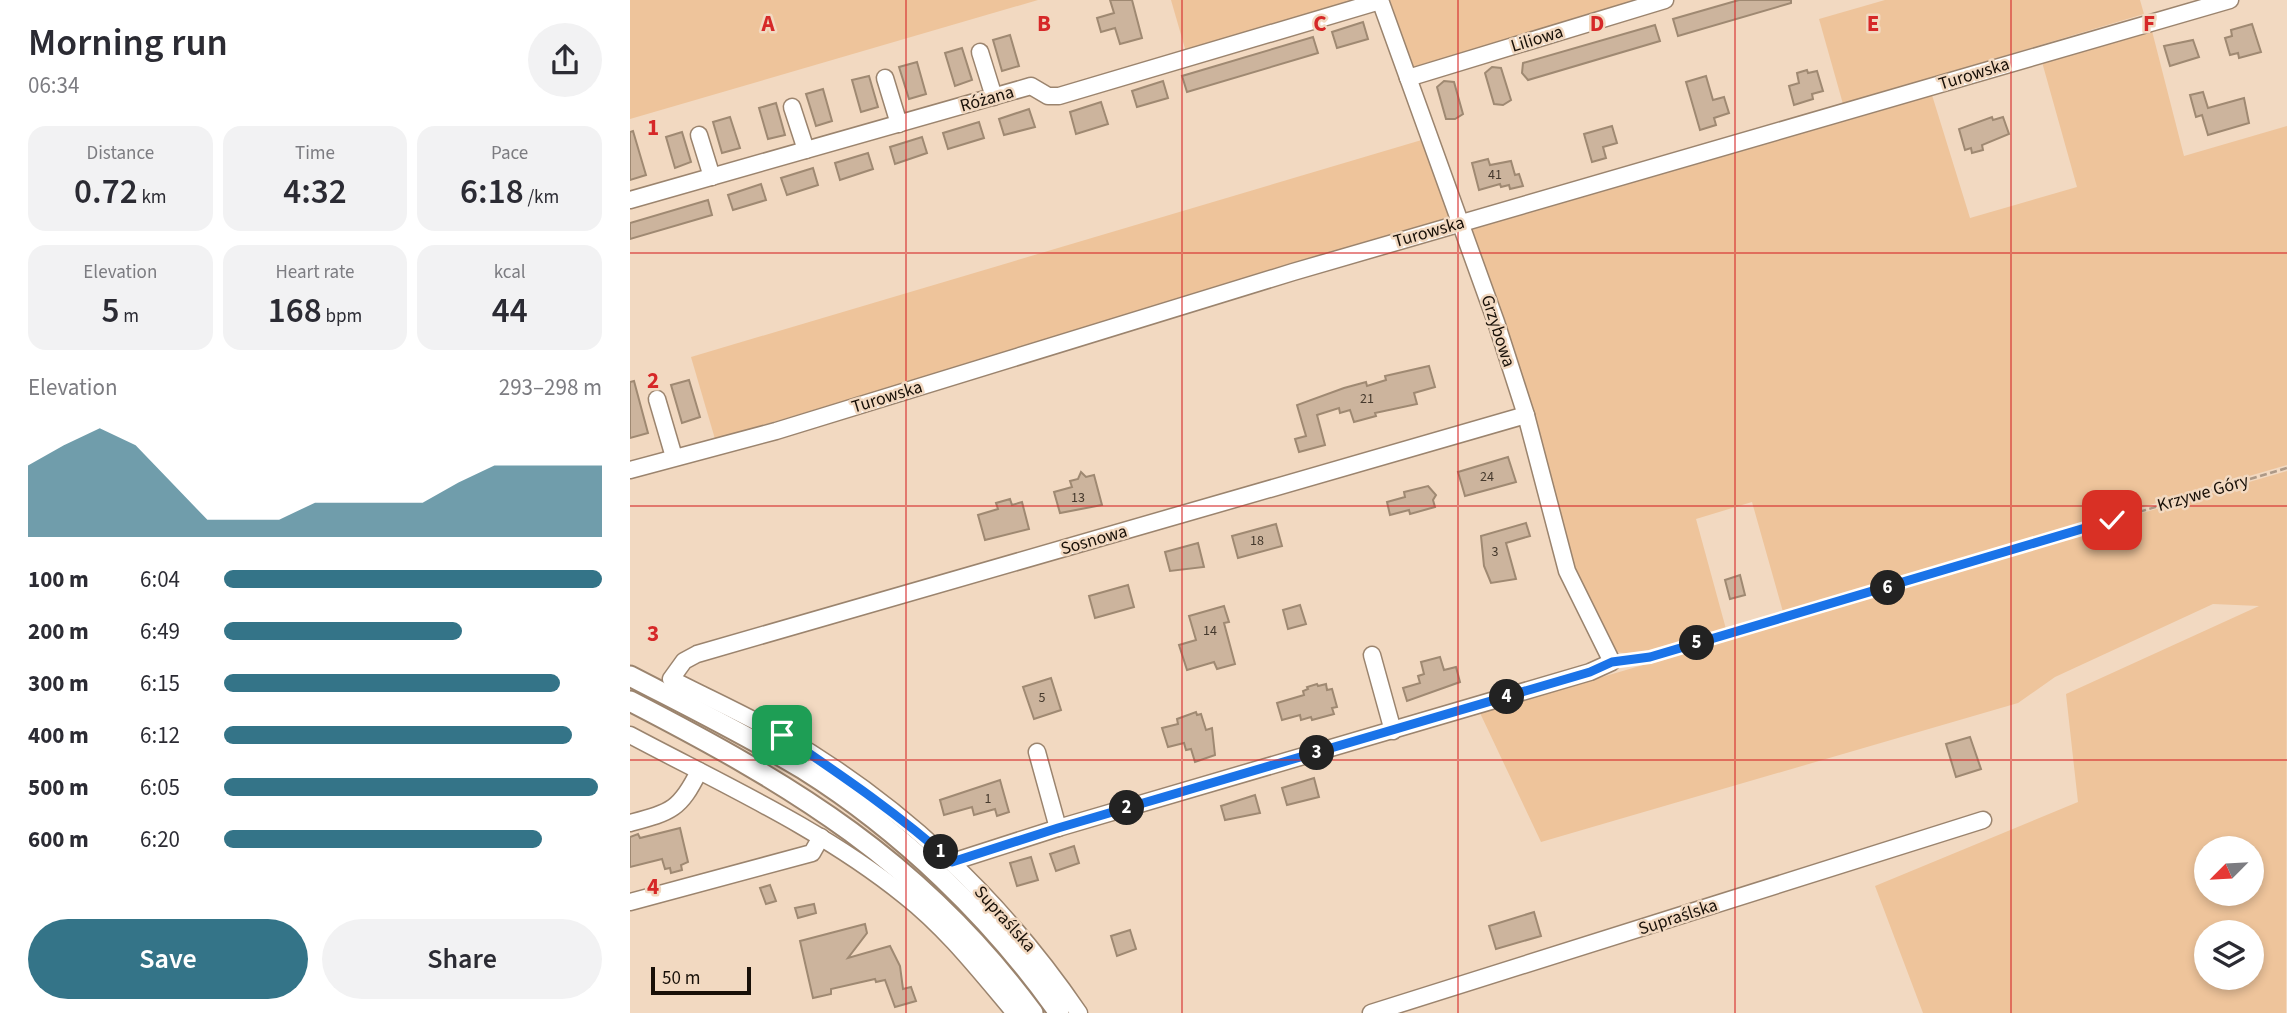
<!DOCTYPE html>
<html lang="en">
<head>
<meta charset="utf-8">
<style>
  :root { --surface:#fff; --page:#f2f2f3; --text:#2b2b33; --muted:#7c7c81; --accent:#347488 }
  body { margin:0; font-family:"Source Sans 3",sans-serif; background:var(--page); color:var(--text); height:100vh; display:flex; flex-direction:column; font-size:26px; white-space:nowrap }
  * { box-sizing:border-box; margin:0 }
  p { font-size:23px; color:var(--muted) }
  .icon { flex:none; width:38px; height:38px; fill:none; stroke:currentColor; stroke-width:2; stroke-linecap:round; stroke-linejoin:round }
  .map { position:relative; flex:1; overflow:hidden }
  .details { display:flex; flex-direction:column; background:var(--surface); width:630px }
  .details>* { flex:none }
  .needle { width:46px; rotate:246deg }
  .fabs { position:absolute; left:1564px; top:836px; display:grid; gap:14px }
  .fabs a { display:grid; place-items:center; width:70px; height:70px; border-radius:50%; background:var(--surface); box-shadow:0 4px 10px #0003; font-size:35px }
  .scale { position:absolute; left:21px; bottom:18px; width:100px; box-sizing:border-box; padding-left:7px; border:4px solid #181008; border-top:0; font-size:19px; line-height:24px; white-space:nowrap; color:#181008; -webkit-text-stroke:5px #f2d9c1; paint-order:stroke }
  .pin { position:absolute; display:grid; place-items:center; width:60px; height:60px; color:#fff; margin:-30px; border-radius:14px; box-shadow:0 4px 10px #0006 }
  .km { position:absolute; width:35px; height:35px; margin:-18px; border-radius:50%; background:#222; color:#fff; font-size:19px; line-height:35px; text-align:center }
  .round { display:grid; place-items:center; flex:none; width:74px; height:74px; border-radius:37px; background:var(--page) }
  .summary { display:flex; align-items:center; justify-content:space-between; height:119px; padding:0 28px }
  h1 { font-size:38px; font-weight:600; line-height:52px }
  .figures { display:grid; grid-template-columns:repeat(3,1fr); gap:10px; height:119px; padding:7px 28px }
  .figures div { display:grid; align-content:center; border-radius:18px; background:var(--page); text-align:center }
  .figures b { font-size:35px; font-weight:600 }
  .figures small { font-size:19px; font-weight:400 }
  .figures p { font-size:19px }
  .chart { height:196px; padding:14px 28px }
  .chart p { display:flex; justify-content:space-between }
  .chart svg { width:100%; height:126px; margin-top:7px; fill:var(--accent); opacity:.7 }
  .button { display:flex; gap:14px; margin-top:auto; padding:14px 28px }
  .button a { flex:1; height:80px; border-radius:42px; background:var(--accent); color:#fff; font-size:28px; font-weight:600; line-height:80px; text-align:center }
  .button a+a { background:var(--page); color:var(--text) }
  ul { padding:0 28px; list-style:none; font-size:23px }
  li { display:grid; grid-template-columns:112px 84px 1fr; align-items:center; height:52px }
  li i { height:18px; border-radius:9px; background:var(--accent) }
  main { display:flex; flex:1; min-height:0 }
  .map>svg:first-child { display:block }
</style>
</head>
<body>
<main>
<section class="details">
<div class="summary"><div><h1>Morning run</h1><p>06:34</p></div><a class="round"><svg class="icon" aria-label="share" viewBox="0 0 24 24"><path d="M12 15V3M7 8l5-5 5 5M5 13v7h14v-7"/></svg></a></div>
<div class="figures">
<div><p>Distance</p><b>0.72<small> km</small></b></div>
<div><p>Time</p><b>4:32</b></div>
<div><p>Pace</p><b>6:18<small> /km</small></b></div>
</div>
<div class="figures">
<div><p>Elevation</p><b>5<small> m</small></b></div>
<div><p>Heart rate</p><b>168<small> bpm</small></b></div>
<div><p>kcal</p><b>44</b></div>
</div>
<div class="chart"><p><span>Elevation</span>293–298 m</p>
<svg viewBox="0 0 160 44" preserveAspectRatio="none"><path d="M0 44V19L10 12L20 6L30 12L40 25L50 38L60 38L70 38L80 32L90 32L100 32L110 32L120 25L130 19L140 19L150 19L160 19V44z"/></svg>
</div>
<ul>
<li><b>100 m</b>6:04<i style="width:100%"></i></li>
<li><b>200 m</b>6:49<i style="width:63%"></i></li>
<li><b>300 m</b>6:15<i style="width:89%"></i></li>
<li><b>400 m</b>6:12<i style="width:92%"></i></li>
<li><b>500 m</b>6:05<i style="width:99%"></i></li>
<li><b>600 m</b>6:20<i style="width:84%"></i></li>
</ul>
<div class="button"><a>Save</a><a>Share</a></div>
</section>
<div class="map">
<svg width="1657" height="1013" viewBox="0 0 1657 1013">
  <rect width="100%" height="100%" fill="#f2d9c1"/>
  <!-- green -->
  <g fill="#eec49b" fill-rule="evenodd">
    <polygon points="0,0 408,0 0,119"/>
    <polygon points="541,0 729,0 556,52"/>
    <polygon points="760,0 1010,0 783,67"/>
    <polygon points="1255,0 1510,0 1514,14 1213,104 1189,19"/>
    <polygon points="1522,31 1554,156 1657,126 1657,465 1153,612 1122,502 1066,519 1096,629 1010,655 985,652 948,584 842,229 1302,95 1340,218 1447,187 1412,62"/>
    <polygon points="795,139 825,221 85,439 61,357"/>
    <path d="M1657,471L1656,1013H1293L1245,886L1448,802L1436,694L1629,606L1583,604L1425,677L1388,703L911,842L850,713L1363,562L1361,557ZM1577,849H1622V894H1577ZM1577,933H1622V978H1577Z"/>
  </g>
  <!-- building -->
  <g fill="#ccb49d" stroke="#9f8972" stroke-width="2">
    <polygon points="480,0 502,0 512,38 490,44 485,28 471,32 467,18 484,13"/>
    <polygon points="1109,0 1161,0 1161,3 1048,36 1043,19"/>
    <polygon points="733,22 738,39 707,48 702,32"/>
    <polygon points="1622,24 1631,52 1609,58 1608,53 1600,55 1595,38 1602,36 1601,30"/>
    <polygon points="1025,25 1030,41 898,80 892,73 893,63"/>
    <polygon points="380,35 389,66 372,71 363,40"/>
    <polygon points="683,37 688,53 557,92 552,76"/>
    <polygon points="1563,40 1569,57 1540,66 1534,46"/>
    <polygon points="332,48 342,80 325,86 315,53"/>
    <polygon points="287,62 296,94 279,99 269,67"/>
    <polygon points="862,67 871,68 881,100 873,105 864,104 855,73"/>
    <polygon points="1177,70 1178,73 1187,71 1193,91 1182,94 1183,99 1164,105 1159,86 1169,83 1167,73"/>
    <polygon points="239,76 248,107 231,112 222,80"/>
    <polygon points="1076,76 1083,100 1094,97 1099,113 1084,118 1086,125 1070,130 1056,82"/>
    <polygon points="533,81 538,98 507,107 502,91"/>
    <polygon points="814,81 824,82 833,114 825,119 816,119 807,87"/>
    <polygon points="193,89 202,121 186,126 176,94"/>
    <polygon points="1573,92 1578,108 1614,98 1619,123 1578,135 1572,115 1566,117 1560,95"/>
    <polygon points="471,102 478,124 446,134 440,112"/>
    <polygon points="146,103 155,135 138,139 129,108"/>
    <polygon points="399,109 405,127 374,135 369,119"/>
    <polygon points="100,117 110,148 92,153 83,122"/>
    <polygon points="1362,117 1363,120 1373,117 1379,134 1352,145 1353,150 1342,153 1341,148 1335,150 1329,129"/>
    <polygon points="349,122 354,138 318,149 313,133"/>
    <polygon points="982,126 987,143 973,147 976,158 962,162 954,134"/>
    <polygon points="3,131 16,175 0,180 0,132"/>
    <polygon points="52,132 61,162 45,168 36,137"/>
    <polygon points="292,137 297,153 265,164 260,147"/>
    <polygon points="238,153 243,169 210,180 205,163"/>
    <polygon points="858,159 860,165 881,161 885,175 889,174 893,186 880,189 879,185 871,187 870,184 849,190 842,163"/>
    <polygon points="183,168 188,185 157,195 151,178"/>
    <polygon points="131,184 136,200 103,210 98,195"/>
    <polygon points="78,200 82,215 0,239 0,223"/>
    <polygon points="799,366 805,387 784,393 787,404 745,413 746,416 724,422 720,410 710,413 709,408 687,415 695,445 669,452 665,439 676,436 667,405 714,388 736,382 737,386 756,380 755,376"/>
    <polygon points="59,380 70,417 52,423 41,385"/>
    <polygon points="4,381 18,433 0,438 0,382"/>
    <polygon points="878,457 886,482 835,496 828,472"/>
    <polygon points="451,472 456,477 464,475 472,505 430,513 424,492 442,487 440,481 448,479"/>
    <polygon points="798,486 806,495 803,500 805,507 780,514 779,510 760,515 757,502 775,497 774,492"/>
    <polygon points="380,499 382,505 392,502 399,529 355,540 348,515 368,509 366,503"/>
    <polygon points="896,523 900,536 876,543 886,579 861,583 854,566 851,536"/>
    <polygon points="646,524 652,546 608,558 602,536"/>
    <polygon points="568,543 574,567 540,571 535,552"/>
    <polygon points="1110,575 1115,595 1100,599 1095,580"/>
    <polygon points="498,585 504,607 465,618 459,596"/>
    <polygon points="670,605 676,624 658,629 653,610"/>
    <polygon points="594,606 599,622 594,623 605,664 587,669 584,662 557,670 549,645 566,640 559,616"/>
    <polygon points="810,657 814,670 826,667 830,682 777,701 773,688 790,683 788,676 794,674 791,662"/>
    <polygon points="421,678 431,710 404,719 393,687"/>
    <polygon points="687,684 688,686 696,684 697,690 702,689 707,707 702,708 704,714 682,720 681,717 671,720 670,715 652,720 647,703 674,695 673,691 678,689 677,687"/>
    <polygon points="566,712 567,715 571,714 576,730 582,728 585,755 565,762 561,749 556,750 554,743 538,747 532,728 548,724 547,719"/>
    <polygon points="1340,737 1351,769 1326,777 1316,744"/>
    <polygon points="684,778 689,797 657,805 652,788"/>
    <polygon points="370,780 379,812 367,816 365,809 344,815 342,807 314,815 310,800"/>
    <polygon points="625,795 630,813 595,820 591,806"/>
    <polygon points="50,828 58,862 51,865 52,870 41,873 40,868 35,869 32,859 0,867 0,837 8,834 10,838"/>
    <polygon points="444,846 449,863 426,871 420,854"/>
    <polygon points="401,857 408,880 387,886 380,863"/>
    <polygon points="140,885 146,901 136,904 130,888"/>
    <polygon points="184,904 186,913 168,918 165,908"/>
    <polygon points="904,912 911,936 866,949 859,926"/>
    <polygon points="235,924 237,933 218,958 260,946 270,966 273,989 281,987 286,1001 265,1007 255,980 246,982 245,979 201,989 201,994 183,998 170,941"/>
    <polygon points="500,930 506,949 487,956 481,936"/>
  </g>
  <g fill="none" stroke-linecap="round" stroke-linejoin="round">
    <!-- minor casing -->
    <g stroke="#9b846e" stroke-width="19">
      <g id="minor">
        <polyline points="350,52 364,97"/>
        <polyline points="255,78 269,124"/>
        <polyline points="778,78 1035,0"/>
        <polyline points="162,107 176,150"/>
        <polyline points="69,135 82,177"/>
        <polyline points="0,200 401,86 418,96 429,96 750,1"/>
        <polyline points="27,399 44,457"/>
        <polyline points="0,470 146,431 663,272 1600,0"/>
        <polyline points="742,655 763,731"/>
        <path d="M0,735C94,785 192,829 275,896C317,929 351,973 385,1013"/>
        <polyline points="407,752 428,828"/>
        <path d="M0,823C41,812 50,810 69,771"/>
        <polyline points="322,862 428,828 960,672 982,662 937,571 896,415 866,322 750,0"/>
        <polyline points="0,902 182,853 191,837"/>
        <path d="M449,1013C372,900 270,803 151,735C116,715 78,698 41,679L54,661L67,654L896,415"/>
        <polyline points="741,1013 1353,820"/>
      </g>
    </g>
    <!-- major casing -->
    <g stroke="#9b846e" stroke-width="23">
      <g id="major">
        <path d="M0,676C58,706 117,735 173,769C272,831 362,918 429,1013"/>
        <path d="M0,701C163,785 292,862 403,1013"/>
      </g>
    </g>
    <!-- path -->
    <polyline stroke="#ad9987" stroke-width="2.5" stroke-dasharray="7 3.5" stroke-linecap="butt" points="995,660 1020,657 1657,468"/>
    <!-- minor -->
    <use href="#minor" stroke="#fff" stroke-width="16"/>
    <!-- major -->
    <use href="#major" stroke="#fff" stroke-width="19"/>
  </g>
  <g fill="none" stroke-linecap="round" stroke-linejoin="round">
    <!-- route casing -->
    <g stroke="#fff" stroke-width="14">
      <path id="route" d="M152,735C211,775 269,814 322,862L428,828L960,672L982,662L1020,657L1482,520"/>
    </g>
    <!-- route -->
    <use href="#route" stroke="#1a73e8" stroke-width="9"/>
  </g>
  <!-- grid -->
  <path fill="none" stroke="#d62828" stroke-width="2" stroke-opacity="0.55" d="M276,0V1013M552,0V1013M828,0V1013M1105,0V1013M1381,0V1013M0,253H1657M0,506H1657M0,760H1657"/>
  <g text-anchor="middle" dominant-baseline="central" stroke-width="5" stroke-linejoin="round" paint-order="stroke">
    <!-- number labels -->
    <g font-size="14" fill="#45392d">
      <text x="865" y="175">41</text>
      <text x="737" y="399">21</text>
      <text x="857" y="477">24</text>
      <text x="448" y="498">13</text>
      <text x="627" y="541">18</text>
      <text x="865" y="552">3</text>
      <text x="580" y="631">14</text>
      <text x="412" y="698">5</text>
      <text x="358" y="799">1</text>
    </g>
    <!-- street labels -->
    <g font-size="18" fill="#181008" stroke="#f2d9c1">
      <text transform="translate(907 39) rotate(-17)">Liliowa</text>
      <text transform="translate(1344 74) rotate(-17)">Turowska</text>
      <text transform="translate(357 99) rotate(-16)">Różana</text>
      <text transform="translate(799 232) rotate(-16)">Turowska</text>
      <text transform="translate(868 331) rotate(72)">Grzybowa</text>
      <text transform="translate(257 397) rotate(-17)">Turowska</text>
      <text transform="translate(1573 493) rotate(-16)">Krzywe Góry</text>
      <text transform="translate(464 540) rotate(-16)">Sosnowa</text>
      <text transform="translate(1048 917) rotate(-18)">Supraślska</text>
      <text transform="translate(375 919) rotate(48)">Supraślska</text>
    </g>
  </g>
  <g font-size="23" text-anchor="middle" font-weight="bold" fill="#d62828" stroke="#f2d9c1" stroke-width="5" stroke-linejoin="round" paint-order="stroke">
    <text x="138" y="31">A</text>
    <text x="414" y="31">B</text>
    <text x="690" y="31">C</text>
    <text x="967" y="31">D</text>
    <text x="1243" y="31">E</text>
    <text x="1519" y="31">F</text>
    <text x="23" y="135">1</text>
    <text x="23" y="388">2</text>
    <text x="23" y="641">3</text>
    <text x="23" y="894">4</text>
  </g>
</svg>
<div class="fabs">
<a><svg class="needle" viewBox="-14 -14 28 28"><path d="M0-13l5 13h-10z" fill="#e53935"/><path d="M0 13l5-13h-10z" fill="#7c7c81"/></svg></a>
<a><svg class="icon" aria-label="layers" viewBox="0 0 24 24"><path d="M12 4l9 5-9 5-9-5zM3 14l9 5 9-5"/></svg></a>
</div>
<div class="scale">50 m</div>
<div class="pin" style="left:152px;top:735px;background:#1e9e55"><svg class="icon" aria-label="arrive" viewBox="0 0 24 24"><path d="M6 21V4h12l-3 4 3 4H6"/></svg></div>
<div class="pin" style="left:1482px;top:520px;background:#d93025"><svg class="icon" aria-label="check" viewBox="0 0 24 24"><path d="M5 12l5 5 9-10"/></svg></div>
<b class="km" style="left:311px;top:852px">1</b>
<b class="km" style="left:497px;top:808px">2</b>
<b class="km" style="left:687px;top:753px">3</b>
<b class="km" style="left:877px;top:697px">4</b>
<b class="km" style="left:1067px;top:643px">5</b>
<b class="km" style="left:1258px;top:588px">6</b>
</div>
</main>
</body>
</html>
